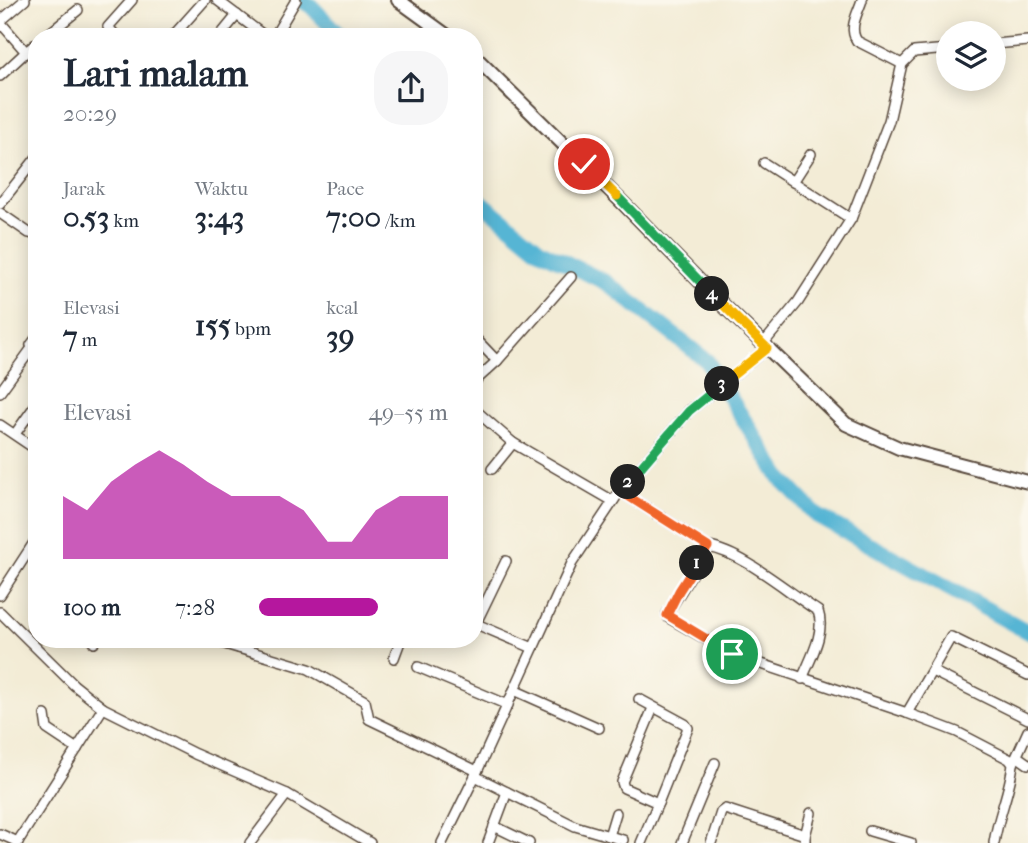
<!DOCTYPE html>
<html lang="id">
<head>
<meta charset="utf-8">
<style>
  :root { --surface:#fff; --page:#f6f6f7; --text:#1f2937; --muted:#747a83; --accent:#b5179e }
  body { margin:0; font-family:"IM FELL French Canon",serif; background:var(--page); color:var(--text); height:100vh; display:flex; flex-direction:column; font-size:26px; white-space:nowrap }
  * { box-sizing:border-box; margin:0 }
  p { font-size:23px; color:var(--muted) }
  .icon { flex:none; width:38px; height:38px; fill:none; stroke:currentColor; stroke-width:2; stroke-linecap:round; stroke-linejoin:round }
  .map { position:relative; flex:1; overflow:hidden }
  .side { position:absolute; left:28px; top:28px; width:455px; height:620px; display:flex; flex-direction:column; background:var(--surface); border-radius:28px; box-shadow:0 4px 18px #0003 }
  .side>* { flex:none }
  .fabs { position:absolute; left:936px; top:21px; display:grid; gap:14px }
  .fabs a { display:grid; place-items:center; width:70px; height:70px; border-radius:50%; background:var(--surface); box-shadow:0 4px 18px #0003; font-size:35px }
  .pin { position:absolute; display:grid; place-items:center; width:60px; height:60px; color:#fff; margin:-30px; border:4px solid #fff; border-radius:50%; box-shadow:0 2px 7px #0007 }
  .km { position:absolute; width:35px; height:35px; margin:-18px; border-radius:50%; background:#222; color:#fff; font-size:19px; line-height:35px; text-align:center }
  .round { display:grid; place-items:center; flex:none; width:74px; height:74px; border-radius:28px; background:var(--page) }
  .headline { display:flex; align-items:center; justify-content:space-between; height:119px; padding:0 35px }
  h1 { font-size:38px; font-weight:700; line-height:52px }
  .figures { display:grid; grid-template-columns:repeat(3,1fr); gap:10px; height:119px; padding:7px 35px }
  .figures div { display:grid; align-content:center }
  .figures b { font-size:30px; font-weight:700 }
  .figures small { font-size:19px; font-weight:400 }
  .figures p { font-size:19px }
  .chart { height:196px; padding:14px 35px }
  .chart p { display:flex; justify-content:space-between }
  .chart svg { width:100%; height:126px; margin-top:7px; fill:var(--accent); opacity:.7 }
  ul { padding:0 35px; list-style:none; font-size:23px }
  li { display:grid; grid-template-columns:112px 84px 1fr; align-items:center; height:52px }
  li i { height:18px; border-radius:9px; background:var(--accent) }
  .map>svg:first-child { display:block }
</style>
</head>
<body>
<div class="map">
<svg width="1028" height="843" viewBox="0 0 1028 843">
  <rect width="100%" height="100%" fill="#fbf7ec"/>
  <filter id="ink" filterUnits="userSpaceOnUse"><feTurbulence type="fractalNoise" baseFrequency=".0143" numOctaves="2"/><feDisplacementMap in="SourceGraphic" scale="14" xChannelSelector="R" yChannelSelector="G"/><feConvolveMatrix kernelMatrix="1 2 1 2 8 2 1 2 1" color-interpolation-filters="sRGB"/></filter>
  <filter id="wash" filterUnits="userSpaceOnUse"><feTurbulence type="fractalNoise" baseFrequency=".00686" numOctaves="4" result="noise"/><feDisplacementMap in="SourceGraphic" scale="28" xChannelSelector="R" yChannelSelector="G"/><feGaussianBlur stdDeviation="1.57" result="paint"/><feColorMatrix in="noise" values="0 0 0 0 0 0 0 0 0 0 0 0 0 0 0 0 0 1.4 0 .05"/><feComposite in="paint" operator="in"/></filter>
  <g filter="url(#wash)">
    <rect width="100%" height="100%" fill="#f3ecd6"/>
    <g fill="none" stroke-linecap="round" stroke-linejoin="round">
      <!-- river -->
      <g stroke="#56b5d4" stroke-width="16">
        <polyline points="301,0 311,6 341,37"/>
        <polyline points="474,196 540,250 607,283 707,361 779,476 816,515 1028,632"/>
      </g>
    </g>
  </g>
  <g filter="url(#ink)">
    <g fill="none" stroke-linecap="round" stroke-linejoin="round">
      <!-- minor casing -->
      <g stroke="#57473a" stroke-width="12">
        <g id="minor">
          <polyline points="217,0 266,37"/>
          <path d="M862,0C858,13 848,28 857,41L902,64"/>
          <polyline points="0,19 4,18 25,0"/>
          <polyline points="0,22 26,52 37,43"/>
          <polyline points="45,37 78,10"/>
          <polyline points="117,37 108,27 132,0"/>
          <polyline points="172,37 205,0"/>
          <polyline points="219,37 237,15"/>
          <polyline points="274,37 296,0"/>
          <polyline points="994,44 1028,41"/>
          <polyline points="0,76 26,52"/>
          <polyline points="764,163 851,219"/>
          <polyline points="793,182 811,154"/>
          <polyline points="0,204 37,157"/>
          <polyline points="0,213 29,233 33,234 37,231"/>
          <polyline points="37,337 31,345 37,352"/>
          <polyline points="474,337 497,361 474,382"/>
          <polyline points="763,344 798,302 851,219 889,121 902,64 914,52 948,49"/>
          <polyline points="497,361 571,277"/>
          <polyline points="0,392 32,348"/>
          <polyline points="474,409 513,443 613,501"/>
          <polyline points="0,425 37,450"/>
          <polyline points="15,434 37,403"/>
          <polyline points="492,469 513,443"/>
          <path d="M620,491L708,547L667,614L669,618L732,654L907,713L957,732L1009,759L1013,764C1010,791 998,816 994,843"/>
          <path d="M708,547C742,552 788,592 818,611C826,633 810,659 802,679"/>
          <polyline points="0,595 37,538"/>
          <polyline points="0,612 74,685 103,708 195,754 287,794 370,843"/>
          <polyline points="474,623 533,648"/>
          <polyline points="476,623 506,561"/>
          <polyline points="208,639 309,669 365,701 369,719 477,771"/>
          <polyline points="94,643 95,639"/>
          <polyline points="239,648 245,639"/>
          <polyline points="394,658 401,639"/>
          <polyline points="418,667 508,705"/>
          <polyline points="932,671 1028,719"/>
          <polyline points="514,690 599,728"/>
          <polyline points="639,699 685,724 688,728 658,803"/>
          <polyline points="907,713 951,637 1028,675"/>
          <polyline points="45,715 47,729 77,749"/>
          <polyline points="1018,757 1028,764"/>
          <polyline points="1013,764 1028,731"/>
          <polyline points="475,776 575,826 623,840"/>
          <polyline points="494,826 529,843"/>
          <polyline points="870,831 911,843"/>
          <polyline points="0,834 18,842"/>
          <polyline points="609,836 616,813"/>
          <polyline points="805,836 811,813"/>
          <polyline points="17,843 103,708"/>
          <polyline points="250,843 287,794"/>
          <polyline points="442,843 475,776 572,563 620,491 689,411 767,348"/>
          <polyline points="488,843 507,792"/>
          <polyline points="641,843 658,803 624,788 622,782 653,708"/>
          <polyline points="682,843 715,763"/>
          <polyline points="711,843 721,812 725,809 802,834 805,836 805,843"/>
        </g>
      </g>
      <!-- major casing -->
      <g stroke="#57473a" stroke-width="16">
        <g id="major">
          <polyline points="398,0 449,37"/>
          <polyline points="474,56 624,204 719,301 846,424 899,448 1028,482"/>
        </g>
      </g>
      <!-- minor -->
      <use href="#minor" stroke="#fff" stroke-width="9"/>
      <!-- major -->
      <use href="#major" stroke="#fff" stroke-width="12"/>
    </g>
  </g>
  <g fill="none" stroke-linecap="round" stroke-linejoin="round" filter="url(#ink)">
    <!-- split-1 casing -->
    <g stroke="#fff" stroke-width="14">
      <polyline id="split-1" points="697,563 679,591 667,615 732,654"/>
    </g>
    <!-- split-2 casing -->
    <g stroke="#fff" stroke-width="14">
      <polyline id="split-2" points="628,482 620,491 708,547 697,563"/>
    </g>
    <!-- split-3 casing -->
    <g stroke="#fff" stroke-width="14">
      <polyline id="split-3" points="628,482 689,411 722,384"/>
    </g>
    <!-- split-4 casing -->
    <g stroke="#fff" stroke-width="14">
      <polyline id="split-4" points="712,294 767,348 722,384"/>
    </g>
    <!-- split-5 casing -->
    <g stroke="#fff" stroke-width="14">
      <polyline id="split-5" points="617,196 712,294"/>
    </g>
    <!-- split-6 casing -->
    <g stroke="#fff" stroke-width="14">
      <polyline id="split-6" points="584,164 617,196"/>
    </g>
    <!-- split-1 -->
    <use href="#split-1" stroke="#f0652b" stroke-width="9"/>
    <!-- split-2 -->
    <use href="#split-2" stroke="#f0652b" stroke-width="9"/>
    <!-- split-3 -->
    <use href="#split-3" stroke="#22a559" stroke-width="9"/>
    <!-- split-4 -->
    <use href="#split-4" stroke="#f5b400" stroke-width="9"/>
    <!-- split-5 -->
    <use href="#split-5" stroke="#22a559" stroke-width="9"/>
    <!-- split-6 -->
    <use href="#split-6" stroke="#f5b400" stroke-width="9"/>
  </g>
</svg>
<div class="fabs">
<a><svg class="icon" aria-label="layers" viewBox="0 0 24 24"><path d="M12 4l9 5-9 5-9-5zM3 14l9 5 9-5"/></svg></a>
</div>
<div class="pin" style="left:732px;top:654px;background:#1e9e55"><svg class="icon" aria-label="arrive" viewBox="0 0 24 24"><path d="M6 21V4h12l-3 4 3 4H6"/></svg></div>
<div class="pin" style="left:584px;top:164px;background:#d93025"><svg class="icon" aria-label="check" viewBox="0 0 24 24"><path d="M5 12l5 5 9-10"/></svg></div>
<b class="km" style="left:697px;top:563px">1</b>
<b class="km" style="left:628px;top:482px">2</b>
<b class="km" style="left:722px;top:384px">3</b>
<b class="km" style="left:712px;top:294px">4</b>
<section class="side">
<div class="headline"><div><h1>Lari malam</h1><p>20:29</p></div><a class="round"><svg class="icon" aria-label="share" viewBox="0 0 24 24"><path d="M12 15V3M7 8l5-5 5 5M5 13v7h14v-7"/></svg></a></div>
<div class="figures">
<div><p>Jarak</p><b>0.53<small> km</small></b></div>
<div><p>Waktu</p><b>3:43</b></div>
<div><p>Pace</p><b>7:00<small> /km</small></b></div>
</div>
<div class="figures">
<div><p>Elevasi</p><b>7<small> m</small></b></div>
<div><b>155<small> bpm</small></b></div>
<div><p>kcal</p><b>39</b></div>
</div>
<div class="chart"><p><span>Elevasi</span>49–55 m</p>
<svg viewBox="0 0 160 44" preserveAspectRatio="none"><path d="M0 44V22L10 27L20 17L30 11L40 6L50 11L60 17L70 22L80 22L90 22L100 27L110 38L120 38L130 27L140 22L150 22L160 22V44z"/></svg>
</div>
<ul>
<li><b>100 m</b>7:28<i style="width:63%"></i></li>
</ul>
</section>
</div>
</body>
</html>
